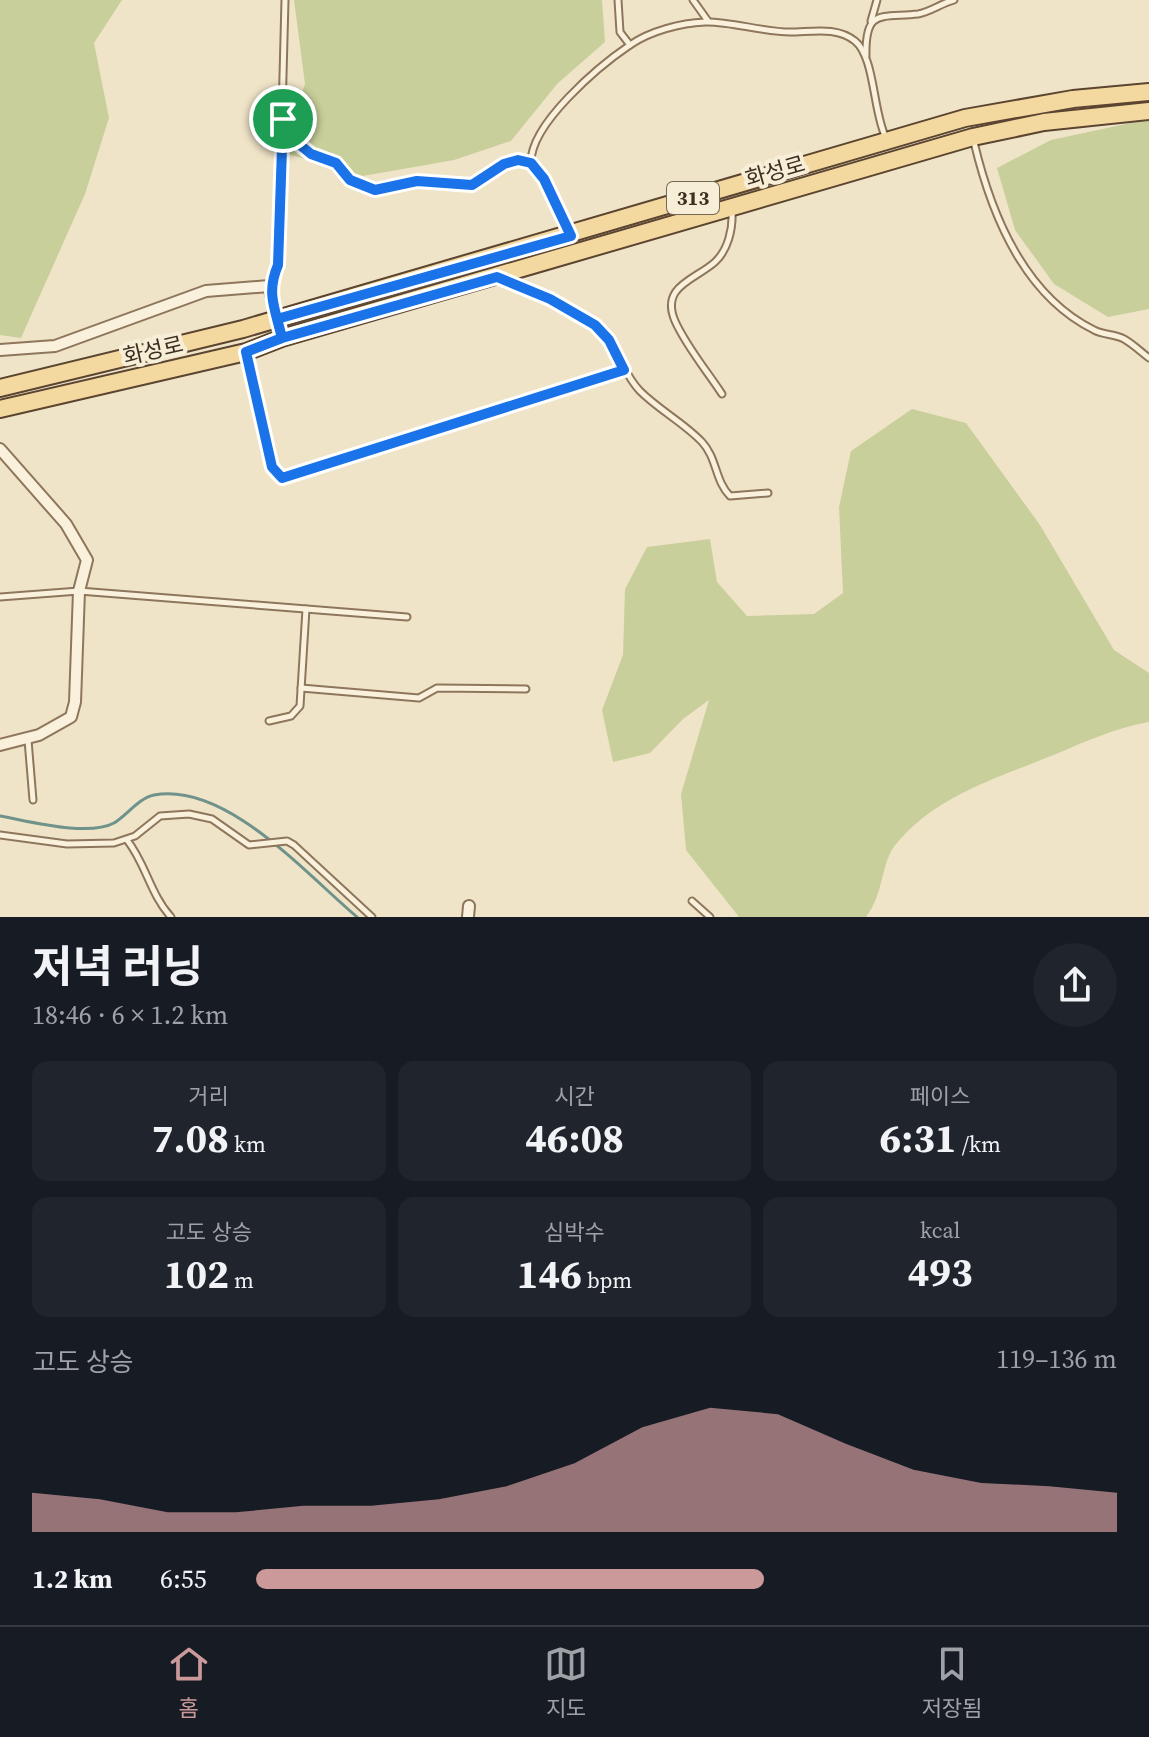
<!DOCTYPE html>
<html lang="ko">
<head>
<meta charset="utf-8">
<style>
  :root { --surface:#171b24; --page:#20242c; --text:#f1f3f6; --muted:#9ea1a6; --line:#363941; --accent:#cc999b }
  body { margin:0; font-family:"Source Serif 4","Noto Sans KR",serif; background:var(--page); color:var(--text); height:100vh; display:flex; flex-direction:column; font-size:30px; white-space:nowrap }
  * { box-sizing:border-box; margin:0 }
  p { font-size:26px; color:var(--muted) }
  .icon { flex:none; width:44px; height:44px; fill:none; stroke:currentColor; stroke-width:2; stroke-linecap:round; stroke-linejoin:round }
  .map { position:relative; height:917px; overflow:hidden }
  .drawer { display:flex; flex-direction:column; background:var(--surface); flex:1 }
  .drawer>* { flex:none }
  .pin { position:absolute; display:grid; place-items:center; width:68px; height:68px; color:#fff; margin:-34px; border:4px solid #fff; border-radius:50%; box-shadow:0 2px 8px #0007 }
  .round { display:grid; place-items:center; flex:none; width:84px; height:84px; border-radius:42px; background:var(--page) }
  .head { display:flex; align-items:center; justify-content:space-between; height:136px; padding:0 32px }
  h1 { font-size:44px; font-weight:700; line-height:60px }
  .figures { display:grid; grid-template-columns:repeat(3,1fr); gap:12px; height:136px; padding:8px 32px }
  .figures div { display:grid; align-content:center; border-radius:16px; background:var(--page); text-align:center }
  .figures b { font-size:40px; font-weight:700 }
  .figures small { font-size:22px; font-weight:400 }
  .figures p { font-size:22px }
  .chart { height:224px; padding:16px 32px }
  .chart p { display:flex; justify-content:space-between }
  .chart svg { width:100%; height:144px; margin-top:8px; fill:var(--accent); opacity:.7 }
  ul { padding:0 32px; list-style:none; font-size:26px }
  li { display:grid; grid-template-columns:128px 96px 1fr; align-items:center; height:60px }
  li i { height:20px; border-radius:10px; background:var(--accent) }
  .tabs { display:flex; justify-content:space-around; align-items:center; height:112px; border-top:2px solid var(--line); background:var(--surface); font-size:22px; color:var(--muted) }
  .tabs a { display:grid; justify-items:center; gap:4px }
  .tabs .on { color:var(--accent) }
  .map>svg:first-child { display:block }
</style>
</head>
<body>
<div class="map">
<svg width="1149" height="917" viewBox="0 0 1149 917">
  <rect width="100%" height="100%" fill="#f0e4c8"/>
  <!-- green -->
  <g fill="#c9cf9b">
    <polygon points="0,0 122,0 94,43 109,118 85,194 21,338 0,335"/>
    <polygon points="294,0 602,0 605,42 557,84 511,141 454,160 363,176 281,152 305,84"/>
    <polygon points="1149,119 1149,309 1108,317 1054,284 1015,230 997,168 1051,140"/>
    <path d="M912,409L966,423L1040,525L1114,650L1149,673V722C1115,728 1087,741 1056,754C998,778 938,794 896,844C881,862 884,894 866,917H739L686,850L681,794L709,700L683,719L650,753L613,762L602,710L623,655L625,589L647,547L710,539L717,582L747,616L814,614L843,593L839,507L851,451Z"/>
  </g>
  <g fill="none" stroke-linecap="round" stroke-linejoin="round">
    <!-- stream -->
    <path stroke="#6f938a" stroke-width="3" d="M0,816C29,821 88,837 114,823C127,815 139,798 154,795C226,782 306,874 357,917"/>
    <!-- lane casing -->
    <g stroke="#8d765c" stroke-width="9">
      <g id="lane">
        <polyline points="618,0 620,32 630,45"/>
        <polyline points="693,0 708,21"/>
        <polyline points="871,21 877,0"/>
        <path d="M866,56C865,8 881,18 918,14C930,12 942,3 954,0"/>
        <polyline points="283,108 294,140 311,154 336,163 350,180 375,190 417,181 472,185 504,164 518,160 531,163 544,179 569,232"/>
        <path d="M974,142C991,214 1023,295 1094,330C1103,335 1115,334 1124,339C1133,344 1141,352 1149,358"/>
        <path d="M531,163C530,124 599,66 630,45C650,31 681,23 705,22C729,21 763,32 790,32C811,32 837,26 855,41C875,57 873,113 886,138"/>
        <path d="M501,280C538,297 582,305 608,339C621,356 625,376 640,391C659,410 684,423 702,442C717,458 715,481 730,496L768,493"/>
        <polyline points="270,285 278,265 285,0"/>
        <polyline points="246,353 272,467 282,478 624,370"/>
        <path d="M722,394C707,371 686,346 675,321C660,286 695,280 715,262C728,250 733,229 732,211"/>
        <polyline points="0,597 79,591 407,617"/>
        <polyline points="301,688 419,698 437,688 526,689"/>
        <polyline points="269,721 291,716 300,706 306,609"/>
        <polyline points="28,740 33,800"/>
        <polyline points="0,835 67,844 114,843 135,836 160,816 189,814 212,819 249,845 287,841 294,845 372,917"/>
        <path d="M127,840C146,864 150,894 171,917"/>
        <polyline points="692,901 710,917"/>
      </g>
    </g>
    <!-- street casing -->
    <g stroke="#8d765c" stroke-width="14">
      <g id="street">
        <polyline points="0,350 55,346 206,291 269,286 282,338"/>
        <polyline points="0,449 66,524 87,560 79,591 75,702 71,717 39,735 0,745"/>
        <polyline points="468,917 469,906"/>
      </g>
    </g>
    <!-- primary casing -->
    <g stroke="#5b4430" stroke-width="20">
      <g id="primary">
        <polyline points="0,388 243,329 965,118 1073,99 1149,92"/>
        <polyline points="0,409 246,352 282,338 973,137 1044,122 1149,111"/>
      </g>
    </g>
    <!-- lane -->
    <use href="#lane" stroke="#faf1dc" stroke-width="5"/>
    <!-- street -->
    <use href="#street" stroke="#faf1dc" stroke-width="10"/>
    <!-- primary -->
    <use href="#primary" stroke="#f3d9a0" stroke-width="16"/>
  </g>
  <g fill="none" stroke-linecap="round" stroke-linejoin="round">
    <!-- route casing -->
    <g stroke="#fff" stroke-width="16">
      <path id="route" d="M283,119L278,265C266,293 275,308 282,338L246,352L272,467L282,478L624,370L609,340L595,325L550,299L497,277L282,338L277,319L571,236L544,179L531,163L518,160L504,164L472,185L417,181L375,190L350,180L336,163L311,154L294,140L283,108V119"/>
    </g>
    <!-- route -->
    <use href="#route" stroke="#1a73e8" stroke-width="10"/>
  </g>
  <g text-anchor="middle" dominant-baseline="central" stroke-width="8" stroke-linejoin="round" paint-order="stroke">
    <!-- shield labels -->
    <rect fill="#f7eed8" stroke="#756857" stroke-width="2" x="667" y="182" width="52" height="32" rx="6"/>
    <g font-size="20" font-weight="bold" fill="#3d2e20">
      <text x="693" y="198">313</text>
    </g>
    <!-- street labels -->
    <g font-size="22" fill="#3d2e20" stroke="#f7eed8">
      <text transform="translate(775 171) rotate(-16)">화성로</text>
      <text transform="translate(153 350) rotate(-13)">화성로</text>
    </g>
  </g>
</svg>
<div class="pin" style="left:283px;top:119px;background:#1e9e55"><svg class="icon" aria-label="arrive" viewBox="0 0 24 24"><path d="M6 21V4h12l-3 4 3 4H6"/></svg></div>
</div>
<section class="drawer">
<div class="head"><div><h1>저녁 러닝</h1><p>18:46 · 6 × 1.2 km</p></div><a class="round"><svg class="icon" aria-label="share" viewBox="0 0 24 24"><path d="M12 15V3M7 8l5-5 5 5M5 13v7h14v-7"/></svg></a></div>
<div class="figures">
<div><p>거리</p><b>7.08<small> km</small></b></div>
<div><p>시간</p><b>46:08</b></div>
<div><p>페이스</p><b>6:31<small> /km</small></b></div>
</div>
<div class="figures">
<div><p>고도 상승</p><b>102<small> m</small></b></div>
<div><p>심박수</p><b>146<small> bpm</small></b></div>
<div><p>kcal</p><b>493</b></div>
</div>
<div class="chart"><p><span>고도 상승</span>119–136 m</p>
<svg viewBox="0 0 160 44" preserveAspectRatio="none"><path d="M0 44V32L10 34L20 38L30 38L40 36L50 36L60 34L70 30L80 23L90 12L100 6L110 8L120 17L130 25L140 29L150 30L160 32V44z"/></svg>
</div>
<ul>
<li><b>1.2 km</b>6:55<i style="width:59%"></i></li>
</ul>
</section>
<nav class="tabs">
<a class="on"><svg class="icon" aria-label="home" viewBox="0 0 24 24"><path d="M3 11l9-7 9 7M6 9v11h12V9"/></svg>홈</a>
<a><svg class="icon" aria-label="map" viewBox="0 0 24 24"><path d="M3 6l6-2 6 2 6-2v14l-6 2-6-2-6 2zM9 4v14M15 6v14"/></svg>지도</a>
<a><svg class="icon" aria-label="saved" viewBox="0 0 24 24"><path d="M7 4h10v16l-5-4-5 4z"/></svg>저장됨</a>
</nav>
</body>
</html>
